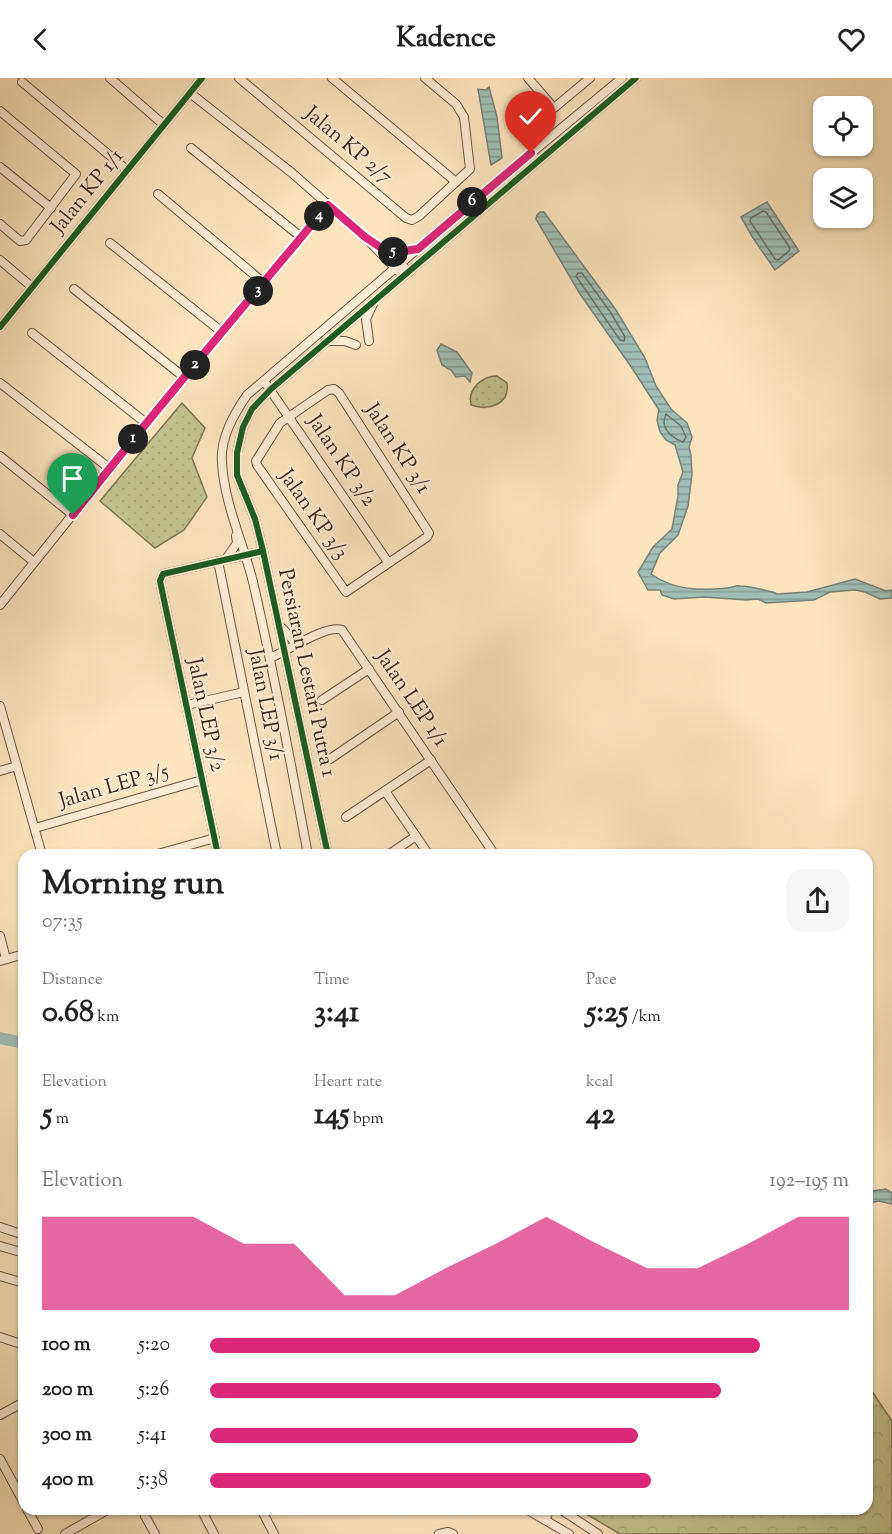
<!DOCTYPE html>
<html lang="en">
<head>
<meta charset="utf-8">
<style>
  :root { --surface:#fff; --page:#f6f6f6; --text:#222; --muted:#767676; --accent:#db2777 }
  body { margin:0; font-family:"Sorts Mill Goudy",serif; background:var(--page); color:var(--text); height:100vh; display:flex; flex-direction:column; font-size:22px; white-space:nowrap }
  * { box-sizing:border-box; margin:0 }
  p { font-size:20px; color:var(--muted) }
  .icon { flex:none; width:33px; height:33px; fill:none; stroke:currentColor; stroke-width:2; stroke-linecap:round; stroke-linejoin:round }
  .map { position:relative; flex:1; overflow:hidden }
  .drawer { position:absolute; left:18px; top:771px; width:855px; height:666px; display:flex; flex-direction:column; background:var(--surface); border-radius:18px; box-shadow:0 2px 4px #0004 }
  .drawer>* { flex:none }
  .buttons { position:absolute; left:813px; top:18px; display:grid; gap:12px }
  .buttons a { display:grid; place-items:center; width:60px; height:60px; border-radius:12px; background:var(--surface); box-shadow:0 2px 4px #0004; font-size:30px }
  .pin { position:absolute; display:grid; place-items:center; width:51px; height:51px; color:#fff; margin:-62px -26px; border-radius:50% 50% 50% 0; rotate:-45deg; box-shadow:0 0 6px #0007 }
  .pin .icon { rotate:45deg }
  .km { position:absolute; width:30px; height:30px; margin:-15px; border-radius:50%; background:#222; color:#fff; font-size:16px; line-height:30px; text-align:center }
  .round { display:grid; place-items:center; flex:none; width:63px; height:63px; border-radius:18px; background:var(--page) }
  .head { display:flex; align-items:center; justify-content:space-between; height:102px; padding:0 24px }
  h1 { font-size:33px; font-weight:800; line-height:45px }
  .stats { display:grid; grid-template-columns:repeat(3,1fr); gap:9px; height:102px; padding:6px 24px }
  .stats div { display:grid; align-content:center }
  .stats b { font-size:30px; font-weight:800 }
  .stats small { font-size:16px; font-weight:400 }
  .stats p { font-size:16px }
  .chart { height:168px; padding:12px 24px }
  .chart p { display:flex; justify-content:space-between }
  .chart svg { width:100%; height:108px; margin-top:6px; fill:var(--accent); opacity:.7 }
  ul { padding:0 24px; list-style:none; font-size:20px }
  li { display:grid; grid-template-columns:96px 72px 1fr; align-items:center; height:45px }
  li i { height:15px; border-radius:8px; background:var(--accent) }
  header { display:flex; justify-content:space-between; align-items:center; height:78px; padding:0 24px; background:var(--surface); font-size:27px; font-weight:800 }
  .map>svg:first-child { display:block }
</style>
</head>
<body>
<header><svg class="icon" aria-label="back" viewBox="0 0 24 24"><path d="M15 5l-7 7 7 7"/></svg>Kadence<svg class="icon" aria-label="heart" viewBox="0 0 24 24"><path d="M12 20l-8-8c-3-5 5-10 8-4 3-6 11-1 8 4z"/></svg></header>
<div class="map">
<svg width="892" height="1456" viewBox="0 0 892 1456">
  <defs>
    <pattern id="forest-crowns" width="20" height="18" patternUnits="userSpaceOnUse" patternTransform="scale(1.5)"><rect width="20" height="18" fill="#c2c490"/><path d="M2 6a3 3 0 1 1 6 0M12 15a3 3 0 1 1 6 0" fill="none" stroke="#a8a87c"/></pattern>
    <pattern id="park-dots" width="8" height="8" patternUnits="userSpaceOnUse" patternTransform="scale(1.5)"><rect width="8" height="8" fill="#c2c490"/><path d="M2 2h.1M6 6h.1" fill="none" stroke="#a8a87c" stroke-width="1.8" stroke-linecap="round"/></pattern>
    <pattern id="water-rules" width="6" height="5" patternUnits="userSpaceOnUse" patternTransform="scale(1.5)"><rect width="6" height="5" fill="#a0beb6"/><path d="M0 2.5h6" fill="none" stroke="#849a93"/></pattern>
  </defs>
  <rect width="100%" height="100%" fill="#fde4be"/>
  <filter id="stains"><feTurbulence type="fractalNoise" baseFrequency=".00333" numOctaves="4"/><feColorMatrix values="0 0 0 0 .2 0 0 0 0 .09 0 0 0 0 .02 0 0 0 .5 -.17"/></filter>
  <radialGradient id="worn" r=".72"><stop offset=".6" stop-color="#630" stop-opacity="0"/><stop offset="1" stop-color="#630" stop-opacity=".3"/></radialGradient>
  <!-- forest -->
  <polygon fill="url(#forest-crowns)" stroke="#807657" stroke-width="1.5" points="867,1306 892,1343 892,1456 620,1456 578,1431 867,1431"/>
  <!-- park -->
  <g fill="url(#park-dots)" stroke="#807657" stroke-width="1.5">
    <path d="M497,298L507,305C510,327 488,333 471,327C467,311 482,298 497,298Z"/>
    <polygon points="182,325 205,350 192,380 207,419 184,452 155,470 100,423"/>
  </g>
  <!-- water -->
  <g fill="url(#water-rules)" stroke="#788279" stroke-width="1.5">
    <polygon points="489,9 497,39 502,80 491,87 478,11 486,12"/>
    <polygon points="767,124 799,173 775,192 753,160 741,139"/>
    <path d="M540,134H544L616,232L645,280L656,308L671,331L687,345L692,359L689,369L691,377L692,396L688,428L678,457L660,475L651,496C674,512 699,513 727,510C731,510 736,507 740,508C751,508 763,512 773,514L777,516L807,514L855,501L886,513L892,512V520L880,521L865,514L855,512L830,514L814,522L766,525L758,521L746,522L704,519L674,521L662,517L660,512H648L638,494L653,469L672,451L678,418V407L683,394L675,367L666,362L660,354L657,342L659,332L632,290L580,216L536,141L537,137Z"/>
    <polygon points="441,266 457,274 472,295 470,304 465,298 456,299 451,292 442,287 437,272"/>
    <polygon points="886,1111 892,1115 892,1126 879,1123 867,1125 867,1116 872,1113"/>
  </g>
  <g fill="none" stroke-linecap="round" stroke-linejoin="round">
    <!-- shore -->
    <g stroke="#6e726a" stroke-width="1.5">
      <polygon points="763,133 766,134 790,170 789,173 778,182 775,181 750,143 751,140"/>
      <polygon points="578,195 582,195 611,235 625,259 624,263 620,262 576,198"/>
      <path d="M666,336L681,348L686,359L683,364C672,360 659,350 666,336Z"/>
    </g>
    <!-- river -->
    <polyline stroke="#a0beb6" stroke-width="12" points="0,960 24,965"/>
    <!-- minor casing -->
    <g stroke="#6d5646" stroke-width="10">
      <g id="minor">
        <polyline points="110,0 164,47"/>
        <polyline points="239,0 406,140 412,142 419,138 470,91 464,39 456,26 425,0"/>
        <polyline points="332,0 456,104"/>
        <polyline points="528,0 554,30 590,0"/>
        <polyline points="22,4 127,92"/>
        <polyline points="190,15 292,95 365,159 398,193"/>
        <polyline points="0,33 76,96 26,162 20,163 0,146"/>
        <polyline points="191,70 301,159"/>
        <polyline points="0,89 51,130"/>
        <polyline points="158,116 264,205"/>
        <polyline points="110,165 222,254"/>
        <polyline points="376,167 389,175 409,194"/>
        <polyline points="389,175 417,172"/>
        <polyline points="0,182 32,209"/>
        <polyline points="74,211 185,300"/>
        <polyline points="0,249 202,0"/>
        <polyline points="32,255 146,345"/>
        <polyline points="329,263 345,263 356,267"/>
        <polyline points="369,263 366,241 373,226"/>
        <polyline points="264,303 388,484"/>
        <polyline points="0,305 109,390"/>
        <polygon points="334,311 339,315 429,455 427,459 346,514 257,387 256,383 280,345 328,312"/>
        <polyline points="0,378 73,437"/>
        <polyline points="0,456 34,484"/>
        <polyline points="226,481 237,465 236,458"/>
        <polyline points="218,483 277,777"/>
        <polyline points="0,527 146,345 328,127"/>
        <polyline points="282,550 293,562 300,566"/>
        <path d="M270,580C287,573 327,546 342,552L495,777"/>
        <polyline points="322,622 369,591"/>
        <polyline points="187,627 244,614"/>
        <polyline points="0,628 42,777"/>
        <polyline points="330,681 399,634"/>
        <polyline points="0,693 17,688"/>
        <polyline points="385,713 429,777"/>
        <polyline points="346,739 431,682"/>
        <polyline points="35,750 202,702"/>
        <polyline points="154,777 215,760"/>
        <polyline points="218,777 160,503 163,496 263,473"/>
        <path d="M308,777C291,686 274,594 253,504C243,464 224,425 222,384C220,360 234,336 247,317L471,125L622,0"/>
        <polyline points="328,777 263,473 255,441 237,397 237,375 243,349 252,331 271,311 636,0"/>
        <polyline points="388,777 416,758"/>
        <polyline points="0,858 6,881"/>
        <polyline points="0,883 24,876"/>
        <polyline points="0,1149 24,1157"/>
        <polyline points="0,1168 24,1175"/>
        <polyline points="0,1198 24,1205"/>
        <polyline points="0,1259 24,1267"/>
        <polyline points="0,1337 24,1324"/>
        <polyline points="0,1381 24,1425"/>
        <polyline points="27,1431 38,1451"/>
        <polyline points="201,1431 214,1456"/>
        <polyline points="261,1431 274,1456"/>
        <polyline points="526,1431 569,1456"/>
        <polyline points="560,1431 598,1456"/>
        <polyline points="145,1438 155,1456"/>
        <polyline points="545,1442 550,1431"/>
        <polyline points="65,1456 109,1431"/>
        <polyline points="439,1456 448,1454 453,1456"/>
      </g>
    </g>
    <!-- minor -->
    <use href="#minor" stroke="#feedd5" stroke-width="8"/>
    <!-- cycleway casing -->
    <g stroke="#feedd5" stroke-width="10">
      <g id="cycleway">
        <polyline points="0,249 202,0"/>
        <polyline points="218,777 160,503 163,496 263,473"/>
        <polyline points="328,777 263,473 255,441 237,397 237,375 243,349 252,331 271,311 636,0"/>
      </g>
    </g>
    <!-- cycleway -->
    <use href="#cycleway" stroke="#1b5e20" stroke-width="6"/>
  </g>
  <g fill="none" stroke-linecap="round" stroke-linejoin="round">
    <!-- route casing -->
    <g stroke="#fff" stroke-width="12">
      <path id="route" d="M73,437C155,331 243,230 328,127L365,159L389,175L418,171L531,75"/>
    </g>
    <!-- route -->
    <use href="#route" stroke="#db2777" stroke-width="8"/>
  </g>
  <g text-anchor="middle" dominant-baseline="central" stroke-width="4.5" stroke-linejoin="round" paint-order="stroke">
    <!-- street labels -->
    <g font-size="21" fill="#3d271e" stroke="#feedd5">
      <text transform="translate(348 68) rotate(40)">Jalan KP 2/7</text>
      <text transform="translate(88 114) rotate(-51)">Jalan KP 1/1</text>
      <text transform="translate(397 371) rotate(57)">Jalan KP 3/1</text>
      <text transform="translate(341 383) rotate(56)">Jalan KP 3/2</text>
      <text transform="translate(313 437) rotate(55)">Jalan KP 3/3</text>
      <text transform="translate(306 595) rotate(78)">Persiaran Lestari Putra 1</text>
      <text transform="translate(411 621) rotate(56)">Jalan LEP 1/1</text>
      <text transform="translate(265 627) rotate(79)">Jalan LEP 3/1</text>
      <text transform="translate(205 637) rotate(78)">Jalan LEP 3/2</text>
      <text transform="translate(114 709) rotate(-16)">Jalan LEP 3/5</text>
    </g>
  </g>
  <rect width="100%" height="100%" filter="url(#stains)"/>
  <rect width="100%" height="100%" fill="url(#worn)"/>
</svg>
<div class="buttons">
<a><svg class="icon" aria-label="locate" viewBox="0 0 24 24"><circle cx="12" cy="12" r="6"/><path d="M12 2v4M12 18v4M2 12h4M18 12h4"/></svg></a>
<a><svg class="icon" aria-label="layers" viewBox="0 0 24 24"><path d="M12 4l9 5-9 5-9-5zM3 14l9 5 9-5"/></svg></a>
</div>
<div class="pin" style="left:73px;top:437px;background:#1e9e55"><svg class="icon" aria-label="arrive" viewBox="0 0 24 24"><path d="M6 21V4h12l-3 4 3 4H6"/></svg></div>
<div class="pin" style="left:531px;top:75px;background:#d93025"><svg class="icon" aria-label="check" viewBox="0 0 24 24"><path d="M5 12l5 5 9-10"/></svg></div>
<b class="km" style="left:133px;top:361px">1</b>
<b class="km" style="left:195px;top:287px">2</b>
<b class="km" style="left:258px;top:213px">3</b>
<b class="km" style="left:319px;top:138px">4</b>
<b class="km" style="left:393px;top:174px">5</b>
<b class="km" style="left:472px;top:124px">6</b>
<section class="drawer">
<div class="head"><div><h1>Morning run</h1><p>07:35</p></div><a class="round"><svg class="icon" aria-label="share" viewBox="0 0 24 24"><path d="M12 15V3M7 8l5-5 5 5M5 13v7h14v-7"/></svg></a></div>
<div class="stats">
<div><p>Distance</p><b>0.68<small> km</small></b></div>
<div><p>Time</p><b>3:41</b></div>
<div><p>Pace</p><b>5:25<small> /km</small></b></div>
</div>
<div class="stats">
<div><p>Elevation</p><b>5<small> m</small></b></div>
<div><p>Heart rate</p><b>145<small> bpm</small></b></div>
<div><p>kcal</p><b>42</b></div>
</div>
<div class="chart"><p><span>Elevation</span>192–195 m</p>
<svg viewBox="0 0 160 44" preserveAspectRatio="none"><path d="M0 44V6L10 6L20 6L30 6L40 17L50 17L60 38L70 38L80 27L90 17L100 6L110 17L120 27L130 27L140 17L150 6L160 6V44z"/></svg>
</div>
<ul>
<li><b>100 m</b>5:20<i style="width:86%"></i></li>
<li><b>200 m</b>5:26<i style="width:80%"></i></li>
<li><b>300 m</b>5:41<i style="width:67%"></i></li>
<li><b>400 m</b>5:38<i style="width:69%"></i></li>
</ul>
</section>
</div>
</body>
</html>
